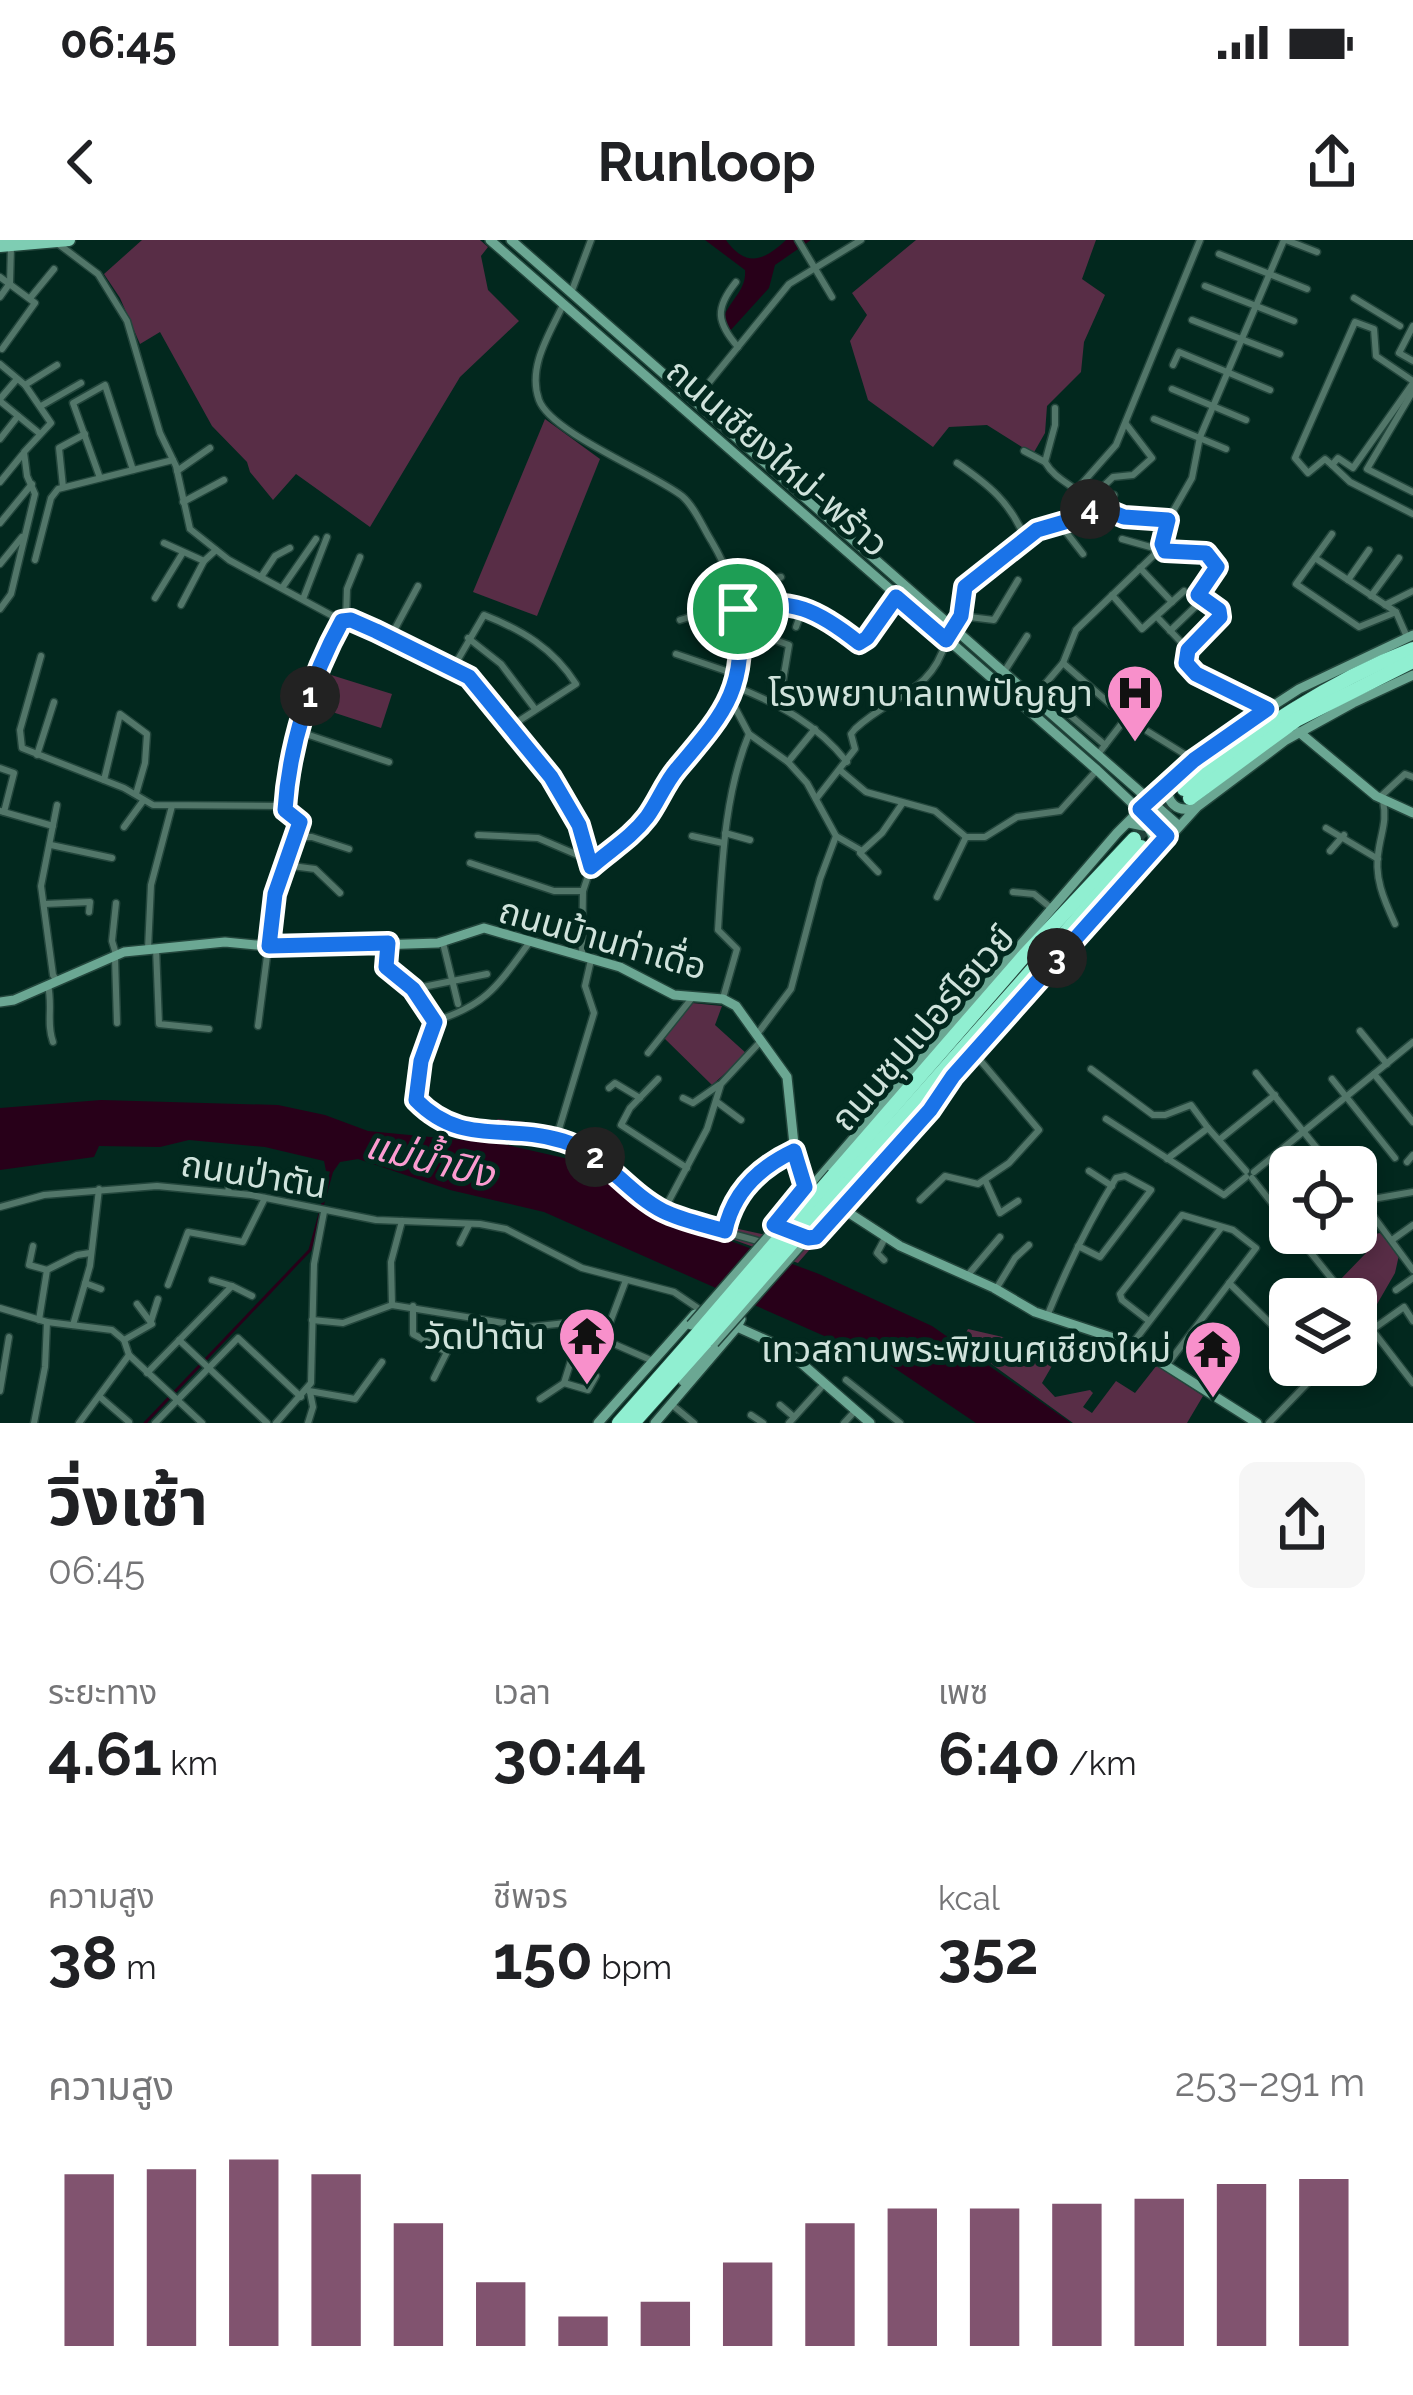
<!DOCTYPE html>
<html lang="th">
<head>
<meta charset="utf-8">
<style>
  :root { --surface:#fff; --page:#f6f6f6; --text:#202124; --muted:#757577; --accent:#81536f }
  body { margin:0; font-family:Raleway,"Noto Sans Thai",sans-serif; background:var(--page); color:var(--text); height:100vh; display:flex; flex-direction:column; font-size:45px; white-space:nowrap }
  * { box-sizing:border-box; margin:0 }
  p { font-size:39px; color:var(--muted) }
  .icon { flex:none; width:66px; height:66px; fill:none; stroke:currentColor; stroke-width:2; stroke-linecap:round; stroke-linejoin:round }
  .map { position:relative; height:1183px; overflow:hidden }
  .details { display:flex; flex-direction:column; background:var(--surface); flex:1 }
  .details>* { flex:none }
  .fabs { position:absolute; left:1269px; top:906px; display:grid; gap:24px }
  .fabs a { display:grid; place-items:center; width:108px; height:108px; border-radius:18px; background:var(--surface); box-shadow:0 6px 18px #0003; font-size:60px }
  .pin { position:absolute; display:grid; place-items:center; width:102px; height:102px; color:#fff; margin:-51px; border:6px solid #fff; border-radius:50%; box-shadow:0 3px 12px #0007 }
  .km { position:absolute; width:60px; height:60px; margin:-30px; border-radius:50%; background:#222; color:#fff; font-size:33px; line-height:60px; text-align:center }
  .round { display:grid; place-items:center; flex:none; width:126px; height:126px; border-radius:18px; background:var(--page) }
  .head { display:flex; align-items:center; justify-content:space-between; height:204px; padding:0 48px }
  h1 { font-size:66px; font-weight:700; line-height:90px }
  .figures { display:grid; grid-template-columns:repeat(3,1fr); gap:18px; height:204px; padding:12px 48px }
  .figures div { display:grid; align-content:center }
  .figures b { font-size:60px; font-weight:700 }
  .figures small { font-size:33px; font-weight:400 }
  .figures p { font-size:33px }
  .chart { height:336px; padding:24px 48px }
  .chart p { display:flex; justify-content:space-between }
  .chart svg { width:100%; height:216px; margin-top:12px; stroke:var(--accent); stroke-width:6 }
  .status { display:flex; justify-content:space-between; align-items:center; height:84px; padding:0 60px; background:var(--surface); direction:ltr }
  .status svg { height:33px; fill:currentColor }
  header { display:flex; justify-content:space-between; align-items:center; height:156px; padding:0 48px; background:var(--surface); font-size:54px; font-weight:700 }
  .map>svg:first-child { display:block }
</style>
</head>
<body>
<div class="status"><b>06:45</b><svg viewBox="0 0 49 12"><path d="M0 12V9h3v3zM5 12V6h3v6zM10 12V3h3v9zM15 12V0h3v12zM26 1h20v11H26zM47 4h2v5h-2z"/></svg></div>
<header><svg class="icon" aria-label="back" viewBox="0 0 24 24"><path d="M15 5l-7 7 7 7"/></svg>Runloop<svg class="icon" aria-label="share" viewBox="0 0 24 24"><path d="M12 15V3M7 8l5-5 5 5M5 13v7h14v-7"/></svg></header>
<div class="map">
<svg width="1413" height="1183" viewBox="0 0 1413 1183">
  <rect width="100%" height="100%" fill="#02281e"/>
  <!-- green -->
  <g fill="#582d46">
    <polygon points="142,0 480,0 488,7 481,16 488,50 519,81 460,137 370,287 296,234 273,260 250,232 247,222 212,186 160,92 140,104 120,58 104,34"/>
    <polygon points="916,0 1096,0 1082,39 1105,55 1084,102 1081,132 1047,166 1045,193 1033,214 987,185 949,187 933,207 868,160 850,101 867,75 852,53"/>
    <polygon points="545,179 600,219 537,376 473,352"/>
    <polygon points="328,434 392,454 381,488 317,467"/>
    <polygon points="692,763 722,766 715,785 747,814 712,845 663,797"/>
    <path d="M498,879C521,882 551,883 572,893C609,909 630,952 666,968C710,988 764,990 811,1008L798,1023L654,971L597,928L566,910L483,899L487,885Z"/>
    <polygon points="1380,993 1399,1015 1395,1033 1369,1078 1338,1042 1366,1013 1361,1004 1366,996"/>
    <polygon points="968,1089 1007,1098 1017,1108 1036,1099 1057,1109 1056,1119 1042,1143 1055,1157 1090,1150 1093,1153 1083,1167 1092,1173 1116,1141 1135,1153 1157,1125 1203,1156 1187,1183 1073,1183 961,1102"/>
  </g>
  <!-- water -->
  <g fill="#280019">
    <path d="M705,0H726C746,28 764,21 786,0H811L775,25L769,48L729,92L723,80C728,61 747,51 745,30Z"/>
    <polygon points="101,860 278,865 325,875 368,891 503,904 582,922 653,972 819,1034 932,1086 1071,1183 976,1183 890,1125 544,972 450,950 358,919 340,922 333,932 326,931 324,921 265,907 189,900 160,907 99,906 94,917 0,930 0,868"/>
  </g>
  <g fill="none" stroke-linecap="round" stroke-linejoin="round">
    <!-- stream -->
    <polyline stroke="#280019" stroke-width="3" points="145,1183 310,1010 332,930"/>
    <!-- highway-tunnel -->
    <polyline stroke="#21443a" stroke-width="14" stroke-dasharray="14 7" stroke-linecap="butt" points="1134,599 1184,549"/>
    <!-- street casing -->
    <g stroke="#23463c" stroke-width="9">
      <g id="street">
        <polyline points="798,0 832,57"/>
        <polyline points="1286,0 1317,12"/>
        <polyline points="57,3 98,34 127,81 160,193 176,226 190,289 229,320 342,381 351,380 376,391 469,438 551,537 579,585 591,627 583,651 582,717"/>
        <polyline points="1219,14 1307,49"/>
        <polyline points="0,37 35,63 2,109"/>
        <path d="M736,42C715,68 716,82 738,107"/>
        <polyline points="1205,46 1294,81"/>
        <polyline points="571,53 591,0"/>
        <polyline points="0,57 10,43 11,6"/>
        <polyline points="31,57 54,29"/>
        <polyline points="1354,58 1400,86"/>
        <path d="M563,65C550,93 527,127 539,160C551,193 653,233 682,256C695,267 703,288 712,302C739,348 753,409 731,460C722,482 702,502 686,518C654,554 637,605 591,627"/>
        <polyline points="1192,80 1280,114"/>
        <polyline points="1413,86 1399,113 1413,121"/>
        <polyline points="0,124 25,145 51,183 24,212 27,236 35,254 11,354 0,369"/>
        <polyline points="1173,125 1179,112 1270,150"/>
        <polyline points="1413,141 1376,116 1374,89 1355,82 1295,218 1308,233 1325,219 1332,225 1338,218 1353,228 1413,143"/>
        <polyline points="25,145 57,125"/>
        <polyline points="1172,149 1246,180"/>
        <polyline points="1413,151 1367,229 1413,252"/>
        <polyline points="0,159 17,139"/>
        <polyline points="0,161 39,193"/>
        <polyline points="694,161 789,44 861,0"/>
        <polyline points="41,166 81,143"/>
        <path d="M1055,168V185L1045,222C1057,243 1080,246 1092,267"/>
        <polyline points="1154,179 1226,209"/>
        <polyline points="0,199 18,176"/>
        <polyline points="1024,211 1045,222"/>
        <path d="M957,223C989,245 1010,262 1025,298"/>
        <polyline points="1332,225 1350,242 1413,274"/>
        <polyline points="177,231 210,208"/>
        <polyline points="100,238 73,163 105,145 133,230"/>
        <polyline points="0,242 22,215"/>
        <polyline points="63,247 59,208 85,194"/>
        <polyline points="1078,248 1116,205 1200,0"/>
        <polyline points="1089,260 1113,237 1133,235 1152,218 1126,184"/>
        <polyline points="183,262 224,240"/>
        <polyline points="1103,268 1114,255"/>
        <polyline points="0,283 32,244"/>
        <polyline points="1059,283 1083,314"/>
        <polyline points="1332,294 1296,344 1359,387 1396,372"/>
        <polyline points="164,303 204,321"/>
        <polyline points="1315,318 1396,372 1407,397"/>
        <polyline points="35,320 51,258 58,249 173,220"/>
        <polyline points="0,324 22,297"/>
        <polyline points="1140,328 1172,362"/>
        <polyline points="261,337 275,316 290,308"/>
        <polyline points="1348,340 1369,310"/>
        <polyline points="282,348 316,299"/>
        <polyline points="1112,355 1142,389 1184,351"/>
        <polyline points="720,356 734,348 781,337"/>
        <polyline points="1371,356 1399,318"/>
        <polyline points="155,358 182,314"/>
        <polyline points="303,359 327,297"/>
        <polyline points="181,365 204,321 216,310"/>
        <polyline points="1385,365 1413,351"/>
        <polyline points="798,368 836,383 862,402 897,357"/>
        <polyline points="739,369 770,363 798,368 801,373 796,387"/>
        <polyline points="961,376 994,380 1018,340"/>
        <polyline points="1158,378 1180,401"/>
        <polyline points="346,379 347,349 360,317"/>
        <polyline points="680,380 736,363"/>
        <polyline points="741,388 789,405 779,464"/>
        <polyline points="955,390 961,376 965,347 1037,290 1075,279 1097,266 1124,277 1168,280"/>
        <polyline points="1170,391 1196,366"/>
        <polyline points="390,398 418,346"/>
        <polyline points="468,398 501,424 535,469"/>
        <polyline points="676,414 735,434"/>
        <polyline points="41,416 20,490 22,508 124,548 153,565 285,566"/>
        <polyline points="1063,423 1126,478 1194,520"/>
        <path d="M453,428L484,375C522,390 553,408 576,444L511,486"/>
        <polyline points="1004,432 1027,396"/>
        <path d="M734,446C779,464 817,484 847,522"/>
        <polyline points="1040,450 1105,505"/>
        <polyline points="1034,457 1063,423 1076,390 1155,314 1154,308 1122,299"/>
        <polyline points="731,460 749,494 788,522 807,543 836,596 820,639 791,749 758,793"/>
        <polyline points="1267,469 1190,430 1186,423 1188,410 1220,377 1219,370 1198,355 1217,327 1201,311 1185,315 1162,308 1168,280 1192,238 1200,197 1284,0"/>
        <polyline points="300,492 389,522"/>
        <polyline points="1099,513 1126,478"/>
        <polyline points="37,515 54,462"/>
        <polyline points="788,522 815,489"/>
        <polyline points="0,528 14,533 4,572"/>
        <polyline points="841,531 866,552 935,571 966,597 985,597 1017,577 1060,571 1097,530"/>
        <polyline points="104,540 120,474 147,494 145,523 136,554"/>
        <polyline points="1379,558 1405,534 1413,537"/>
        <path d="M816,559L855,509L851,494L855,489C891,455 931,454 946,401"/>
        <path d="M1383,561C1387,580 1382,590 1379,608C1373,636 1384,660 1395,684"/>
        <polyline points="57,565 41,646 53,735 57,741"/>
        <polyline points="0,571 53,586"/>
        <polyline points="124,587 143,561"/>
        <polyline points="1326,588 1378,619"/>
        <polyline points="725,593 750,600"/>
        <polyline points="478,595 538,598 587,619"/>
        <polyline points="692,596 723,603"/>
        <polyline points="836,596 862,611 882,593 902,564"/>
        <polyline points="296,597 312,597 349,609"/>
        <polyline points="51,605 112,618"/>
        <polyline points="1330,611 1344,595"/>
        <polyline points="860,613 878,632"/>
        <polyline points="470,623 554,651 583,651"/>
        <polyline points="284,625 315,629 340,653"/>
        <polyline points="1013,652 1034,654 1051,668"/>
        <polyline points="937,657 966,597"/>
        <polyline points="116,663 112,701 116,714"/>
        <polyline points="44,664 90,662 89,672"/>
        <path d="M388,703L386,727L413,749L435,781L421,821L416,860C460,905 508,884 563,901C603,913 626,952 662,971C691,986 729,992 761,1002"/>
        <polyline points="443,703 458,764"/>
        <polyline points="156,708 159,784 209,789"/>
        <polyline points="148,709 151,645 172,566"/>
        <polyline points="115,718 117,783"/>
        <path d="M48,745C53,768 46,782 53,802"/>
        <polyline points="413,749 487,734"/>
        <path d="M723,758L737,709L718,690C722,625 724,555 749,494"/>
        <path d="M435,781C487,765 498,745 529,703"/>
        <path d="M258,786L275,654L300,582L285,570C289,506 311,437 342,381"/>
        <polyline points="1360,791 1387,824"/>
        <polyline points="648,813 692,758"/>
        <polyline points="1091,829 1153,875 1165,875 1191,865 1208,888"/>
        <polyline points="1256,833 1332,927"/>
        <polyline points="1374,834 1413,882"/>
        <polyline points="658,839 630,868 621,885 687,928"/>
        <polyline points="1332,839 1395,918"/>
        <polyline points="609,848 615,843 640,858"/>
        <polyline points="683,858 693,863 719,845"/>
        <polyline points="717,862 741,880"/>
        <polyline points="1106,879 1224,955 1246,937"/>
        <polyline points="556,899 594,773 585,746 591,720"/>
        <polyline points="1219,900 1275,855"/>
        <polyline points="1167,919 1208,888 1246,931"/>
        <polyline points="1407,922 1413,915"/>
        <polyline points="1089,931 1112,946"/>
        <polyline points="1254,932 1413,802"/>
        <polyline points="1252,938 1290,986"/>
        <polyline points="985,940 1000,973 1018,961"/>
        <polyline points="228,952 232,927"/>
        <polyline points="1413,952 1367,960 1365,965 1413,1030"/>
        <polyline points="920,960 945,936 978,944 1009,923 1039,890 974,813"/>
        <polyline points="0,967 44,955 157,946 251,955 376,980 480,984 506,989 582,1028 674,1052 699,1069"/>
        <polyline points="664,970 707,889 721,844 760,802"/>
        <path d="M725,991C733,952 760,928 795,911"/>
        <polyline points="1295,993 1348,1059"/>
        <polyline points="1392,1000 1413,985"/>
        <polyline points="460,1003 469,985"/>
        <polyline points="33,1006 29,1025 47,1030"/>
        <polyline points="884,1020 877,1013 885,998"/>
        <polyline points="967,1036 1000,997"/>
        <polyline points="85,1043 101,1049"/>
        <polyline points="1229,1043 1275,1088"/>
        <polyline points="168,1045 188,992 243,1002 265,958"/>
        <polyline points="232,1046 252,1056"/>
        <polyline points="996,1049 1015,1018 1029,1005"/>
        <polyline points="1396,1050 1413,1038"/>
        <polyline points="392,1065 391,1022 402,981"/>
        <polyline points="413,1066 413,1094 447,1112 434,1138"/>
        <polyline points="0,1068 47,1082 112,1090 124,1100 129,1115 202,1183"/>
        <polyline points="1356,1069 1413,1143"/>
        <path d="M1048,1074C1067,1027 1089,982 1116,938L1125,936L1151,950L1100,1017L1078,1006"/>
        <polyline points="39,1080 47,1030 77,1015 90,1013"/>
        <polyline points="312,1080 343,1083 392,1065 529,1087 566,1083 653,1121"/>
        <polyline points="151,1081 158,1059"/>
        <polyline points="1149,1081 1122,1060 1120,1054 1182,975 1233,990 1256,1008 1166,1126"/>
        <polyline points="73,1085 90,1026 99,949"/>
        <polyline points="124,1100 152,1084 137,1064"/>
        <polyline points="179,1100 267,1183"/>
        <polyline points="603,1101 626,1040"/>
        <polyline points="1356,1101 1404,1067 1413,1081"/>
        <polyline points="1132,1104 1221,988"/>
        <polyline points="147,1133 232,1046 212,1040"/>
        <polyline points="846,1140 900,1183"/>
        <polyline points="564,1143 588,1150 596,1136"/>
        <polyline points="1204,1149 1234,1104"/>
        <polyline points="0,1151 9,1097"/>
        <polyline points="309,1151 355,1159 382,1122"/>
        <polyline points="100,1157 129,1182"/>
        <polyline points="540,1159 564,1143 580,1092"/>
        <polyline points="671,1164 694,1183"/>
        <polyline points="780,1165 794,1177"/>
        <polyline points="751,1175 763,1183"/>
        <polyline points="34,1183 45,1127 47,1082"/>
        <polyline points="79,1183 129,1115"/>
        <polyline points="155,1183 238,1098 301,1157"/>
        <polyline points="276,1183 311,1143 314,1024 324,972"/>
        <polyline points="308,1183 313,1167 310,1152"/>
        <polyline points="789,1183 825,1143"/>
        <polyline points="844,1183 855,1171"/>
        <polyline points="1269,1183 1325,1125"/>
      </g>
    </g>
    <!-- secondary casing -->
    <g stroke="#23463c" stroke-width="12">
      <g id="secondary">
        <polyline points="490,0 1097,530 1167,596"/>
        <polyline points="511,0 1178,585"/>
        <polyline points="1299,492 1376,556 1413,573"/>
        <path d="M1169,542C1164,562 1177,574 1196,567"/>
        <polyline points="1129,583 1148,587 1153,596 1153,609"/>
        <polyline points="0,762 14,760 124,712 225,702 288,708 438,703 484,688 620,727 674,755 723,759 736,766 787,837 795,914 805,947"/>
        <polyline points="808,951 1117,593 1175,535 1231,493 1299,449 1413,395"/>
        <polyline points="841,960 1197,567 1286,500 1353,463 1413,435"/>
        <polyline points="843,969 900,1006 994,1048 1035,1072 1132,1104 1257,1183"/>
        <polyline points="775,985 809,942"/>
        <polyline points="806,998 820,994 930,870"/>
        <polyline points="737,1087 784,1108 870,1183"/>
        <polyline points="683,1141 714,1103"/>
        <polyline points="598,1183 695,1074"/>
        <polyline points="655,1183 737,1087 741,1079 736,1072"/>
      </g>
    </g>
    <!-- primary casing -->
    <g stroke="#23463c" stroke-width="15">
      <polyline id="primary" points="0,6 69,0"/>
    </g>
    <!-- highway casing -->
    <g stroke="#23463c" stroke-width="16">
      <g id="highway">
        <path d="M1184,549C1255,492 1328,442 1413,409"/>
        <polyline points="1190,558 1296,480 1413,421"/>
        <polyline points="834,935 1025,715 1134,599"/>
        <polyline points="843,944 1141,607"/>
        <polyline points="619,1183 699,1092"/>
        <polyline points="633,1183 707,1100"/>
      </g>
    </g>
    <!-- street -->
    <use href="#street" stroke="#527669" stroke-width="6"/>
    <!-- secondary -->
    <use href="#secondary" stroke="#6ba793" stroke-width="9"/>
    <!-- primary -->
    <use href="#primary" stroke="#7ecdb3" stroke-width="12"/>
    <!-- highway -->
    <use href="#highway" stroke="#90efd1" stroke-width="14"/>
    <!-- secondary-bridge casing -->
    <g stroke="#23463c" stroke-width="12" stroke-linecap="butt">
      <g id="secondary-bridge">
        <polyline points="691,1085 808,951"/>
        <polyline points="714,1103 841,960"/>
      </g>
    </g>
    <!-- highway-bridge casing -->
    <g stroke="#23463c" stroke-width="16" stroke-linecap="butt">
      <g id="highway-bridge">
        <polyline points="699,1092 834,935"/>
        <polyline points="707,1100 843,944"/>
      </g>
    </g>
    <!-- secondary-bridge -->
    <use href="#secondary-bridge" stroke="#6ba793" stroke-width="9"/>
    <!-- highway-bridge -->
    <use href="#highway-bridge" stroke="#90efd1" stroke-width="14"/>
  </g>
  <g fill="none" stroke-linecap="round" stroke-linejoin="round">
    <!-- route casing -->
    <g stroke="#fff" stroke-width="24">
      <path id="route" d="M1097,266L1124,277L1168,280L1162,304L1165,311L1206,313L1217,327L1198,355L1219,370L1220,377L1188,410L1186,423L1196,434L1267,469L1194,520L1140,569L1167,596L953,836L930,870L816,997L808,998L774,985L805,947L794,911C760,927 733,952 725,991C705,985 681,980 663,971C626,952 603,913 563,901C506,883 462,907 416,860L421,821L435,782L413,749L386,727L388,703L269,706L275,654L300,582L285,570C289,506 311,437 342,381L351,380L376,391L469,437L551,537L579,585L591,627C610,610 631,598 647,577C658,562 665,543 677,529C726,471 747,449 738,369C791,356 819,371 859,403L867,398L896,357L946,400L961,376L965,347L1037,290L1075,279Z"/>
    </g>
    <!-- route -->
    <use href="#route" stroke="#1a73e8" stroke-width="15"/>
  </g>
  <!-- icons -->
  <defs>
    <g id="hospital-pin" transform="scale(3)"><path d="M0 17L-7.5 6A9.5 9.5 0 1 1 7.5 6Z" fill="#f890cb" stroke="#02281e"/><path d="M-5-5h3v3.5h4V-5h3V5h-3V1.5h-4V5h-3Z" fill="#111"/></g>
    <g id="temple-pin" transform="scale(3)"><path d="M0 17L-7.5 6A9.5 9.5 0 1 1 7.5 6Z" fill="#f890cb" stroke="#02281e"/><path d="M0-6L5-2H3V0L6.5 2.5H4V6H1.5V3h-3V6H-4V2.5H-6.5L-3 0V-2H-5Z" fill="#111"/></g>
  </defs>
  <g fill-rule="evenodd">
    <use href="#hospital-pin" x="1135" y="453"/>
    <use href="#temple-pin" x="587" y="1096"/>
    <use href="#temple-pin" x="1213" y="1109"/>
  </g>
  <g text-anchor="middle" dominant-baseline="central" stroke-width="10" stroke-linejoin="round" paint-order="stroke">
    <!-- street labels -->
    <g font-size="36" fill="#d0e3dc" stroke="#02281e">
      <text transform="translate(778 217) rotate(41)">ถนนเชียงใหม่-พร้าว</text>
      <text transform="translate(603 698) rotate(16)">ถนนบ้านท่าเดื่อ</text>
      <text transform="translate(922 788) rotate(-49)">ถนนซุปเปอร์ไฮเวย์</text>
      <text transform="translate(254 934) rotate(9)">ถนนป่าตัน</text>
    </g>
    <!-- poi labels -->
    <g font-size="36" fill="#d0e3dc" stroke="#02281e" text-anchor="end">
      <text x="1093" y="453">โรงพยาบาลเทพปัญญา</text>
      <text x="545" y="1096">วัดป่าตัน</text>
      <text x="1171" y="1109">เทวสถานพระพิฆเนศเชียงใหม่</text>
    </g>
    <!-- water labels -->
    <g font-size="39" font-style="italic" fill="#fb9bd0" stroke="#02281e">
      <text transform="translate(430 919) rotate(14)">แม่น้ำปิง</text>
    </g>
  </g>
</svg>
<div class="fabs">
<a><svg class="icon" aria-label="locate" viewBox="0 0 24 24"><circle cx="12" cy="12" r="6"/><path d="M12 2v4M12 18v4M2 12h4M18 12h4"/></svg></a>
<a><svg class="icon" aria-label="layers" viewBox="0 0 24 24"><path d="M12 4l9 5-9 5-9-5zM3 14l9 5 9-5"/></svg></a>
</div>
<div class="pin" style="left:738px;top:369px;background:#1e9e55"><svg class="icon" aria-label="arrive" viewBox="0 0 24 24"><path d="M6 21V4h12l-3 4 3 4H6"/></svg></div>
<b class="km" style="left:310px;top:456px">1</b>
<b class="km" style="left:595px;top:917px">2</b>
<b class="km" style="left:1057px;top:718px">3</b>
<b class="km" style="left:1090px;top:269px">4</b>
</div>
<section class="details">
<div class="head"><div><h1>วิ่งเช้า</h1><p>06:45</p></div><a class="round"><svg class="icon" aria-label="share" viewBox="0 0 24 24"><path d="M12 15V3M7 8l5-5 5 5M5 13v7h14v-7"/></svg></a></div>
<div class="figures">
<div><p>ระยะทาง</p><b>4.61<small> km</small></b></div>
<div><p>เวลา</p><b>30:44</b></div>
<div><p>เพซ</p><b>6:40<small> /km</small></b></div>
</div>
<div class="figures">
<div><p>ความสูง</p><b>38<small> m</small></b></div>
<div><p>ชีพจร</p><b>150<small> bpm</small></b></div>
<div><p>kcal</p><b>352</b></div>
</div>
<div class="chart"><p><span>ความสูง</span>253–291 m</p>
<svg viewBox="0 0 160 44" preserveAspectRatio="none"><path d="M5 44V9M15 44V8M25 44V6M35 44V9M45 44V19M55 44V31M65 44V38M75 44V35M85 44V27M95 44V19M105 44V16M115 44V16M125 44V15M135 44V14M145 44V11M155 44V10"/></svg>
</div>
</section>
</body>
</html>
